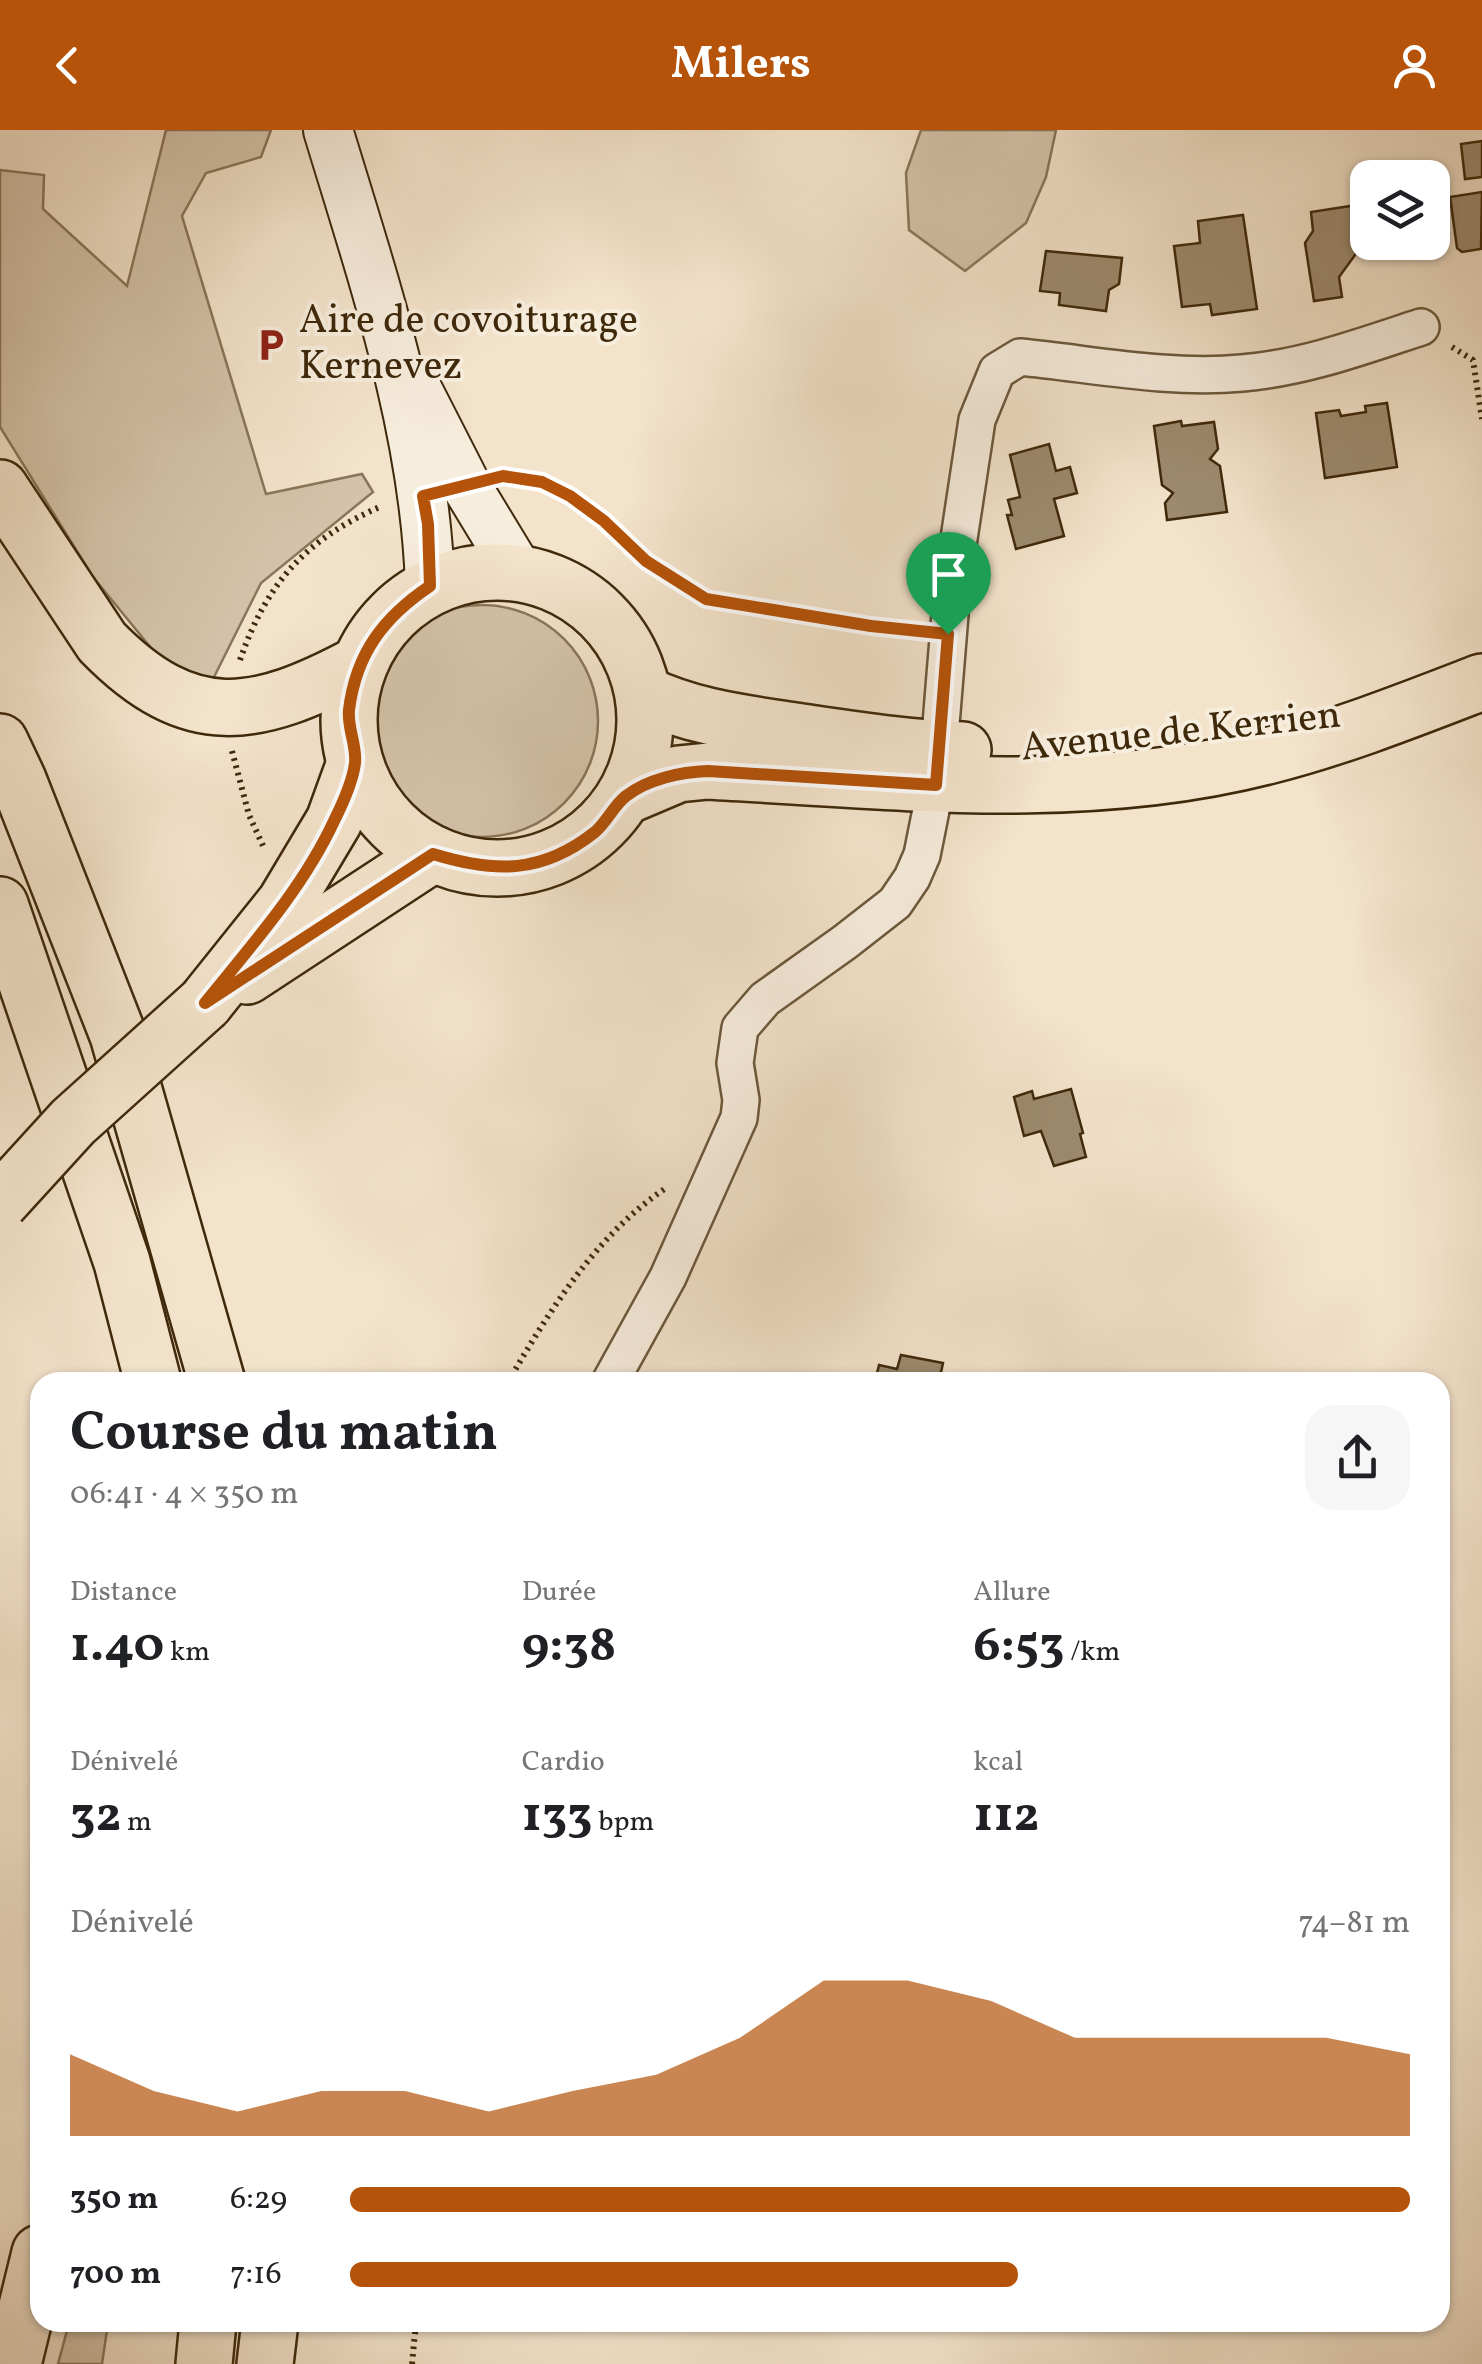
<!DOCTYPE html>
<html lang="fr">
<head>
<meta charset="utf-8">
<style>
  :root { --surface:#fff; --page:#f6f6f6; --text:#202124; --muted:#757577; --accent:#b45309 }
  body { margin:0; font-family:Vollkorn,serif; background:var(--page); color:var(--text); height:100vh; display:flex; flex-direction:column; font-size:38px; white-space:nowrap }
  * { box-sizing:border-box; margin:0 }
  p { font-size:32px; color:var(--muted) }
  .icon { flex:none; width:55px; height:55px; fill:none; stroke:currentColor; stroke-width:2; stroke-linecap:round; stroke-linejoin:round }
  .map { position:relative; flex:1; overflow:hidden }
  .drawer { position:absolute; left:30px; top:1242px; width:1420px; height:960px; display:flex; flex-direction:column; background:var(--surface); border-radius:30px; box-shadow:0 2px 8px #0004 }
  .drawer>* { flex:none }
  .controls { position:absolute; left:1350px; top:30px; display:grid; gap:20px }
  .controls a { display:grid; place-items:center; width:100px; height:100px; border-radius:20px; background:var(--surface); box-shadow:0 2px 8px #0004; font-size:50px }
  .pin { position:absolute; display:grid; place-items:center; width:85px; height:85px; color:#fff; margin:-102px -42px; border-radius:50% 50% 50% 0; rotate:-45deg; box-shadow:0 0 10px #0007 }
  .pin .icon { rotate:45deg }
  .round { display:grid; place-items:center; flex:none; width:105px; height:105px; border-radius:30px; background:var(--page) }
  .head { display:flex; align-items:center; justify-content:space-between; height:170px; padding:0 40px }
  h1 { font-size:55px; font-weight:700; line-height:75px }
  .metrics { display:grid; grid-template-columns:repeat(3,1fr); gap:15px; height:170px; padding:10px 40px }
  .metrics div { display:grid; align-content:center }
  .metrics b { font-size:50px; font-weight:700 }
  .metrics small { font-size:28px; font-weight:400 }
  .metrics p { font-size:28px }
  .chart { height:280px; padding:20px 40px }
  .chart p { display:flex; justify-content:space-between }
  .chart svg { width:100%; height:180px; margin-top:10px; fill:var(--accent); opacity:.7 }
  ul { padding:0 40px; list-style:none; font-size:32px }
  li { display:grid; grid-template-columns:160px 120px 1fr; align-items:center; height:75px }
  li i { height:25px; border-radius:12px; background:var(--accent) }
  header { display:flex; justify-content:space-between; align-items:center; height:130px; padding:0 40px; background:var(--accent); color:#fff; font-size:45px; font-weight:700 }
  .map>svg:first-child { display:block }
</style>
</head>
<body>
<header><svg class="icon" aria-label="back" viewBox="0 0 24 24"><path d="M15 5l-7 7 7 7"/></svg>Milers<svg class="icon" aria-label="person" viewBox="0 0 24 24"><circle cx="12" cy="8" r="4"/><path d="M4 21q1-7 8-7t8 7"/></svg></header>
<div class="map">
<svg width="1482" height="2234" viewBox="0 0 1482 2234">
  <rect width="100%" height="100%" fill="#f3e3cb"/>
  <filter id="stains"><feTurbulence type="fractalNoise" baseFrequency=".002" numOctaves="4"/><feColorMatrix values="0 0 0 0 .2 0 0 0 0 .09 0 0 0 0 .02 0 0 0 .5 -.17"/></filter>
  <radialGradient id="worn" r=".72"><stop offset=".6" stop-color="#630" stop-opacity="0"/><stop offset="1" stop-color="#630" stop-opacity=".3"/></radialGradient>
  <!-- green -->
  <g fill="#d4c3aa" stroke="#8a765a" stroke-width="2.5">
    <polygon points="166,0 271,0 261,27 206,43 182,86 266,364 362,344 373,362 261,453 210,555 156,524 93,447 0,297 0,40 44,45 43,79 127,156"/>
    <polygon points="921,0 1056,0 1046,47 1026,93 965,141 909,100 906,43"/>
    <circle cx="482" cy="591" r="116"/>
    <polygon points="69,2193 108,2193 102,2234 58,2234"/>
  </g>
  <!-- building -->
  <g fill="#9d8a6f" stroke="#3f290b" stroke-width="2.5">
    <polygon points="1482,11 1482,47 1465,49 1461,14"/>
    <polygon points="1482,62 1481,119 1462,122 1457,118 1450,67"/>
    <polygon points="1357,75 1363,114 1339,147 1342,167 1314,171 1305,113 1313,101 1311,82"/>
    <polygon points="1243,85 1257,179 1212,185 1210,174 1182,177 1174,116 1200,113 1198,91"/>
    <polygon points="1046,121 1122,128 1119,154 1109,160 1106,181 1059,175 1060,163 1040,161"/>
    <polygon points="1387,273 1397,337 1325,348 1316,283 1339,280 1341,286 1366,282 1365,276"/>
    <polygon points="1181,291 1182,296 1214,292 1218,319 1210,329 1220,336 1227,382 1167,390 1165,373 1173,363 1162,355 1154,296"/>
    <polygon points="1049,314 1056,341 1070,337 1077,363 1054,369 1064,406 1016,419 1007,385 1012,385 1008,370 1020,367 1010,325"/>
    <polygon points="1071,959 1083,1003 1080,1004 1086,1027 1054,1036 1041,1001 1024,1006 1014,967 1032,961 1034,969"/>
    <polygon points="901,1225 943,1233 939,1252 875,1252 879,1235 897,1239"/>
  </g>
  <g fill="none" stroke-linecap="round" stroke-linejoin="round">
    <!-- minor casing -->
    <g stroke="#6c583b" stroke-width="40">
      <path id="minor" d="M610,1252L668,1147L739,988L741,970L735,933L740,898L765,869L845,812L895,773L912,748L922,725L936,655L953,448L977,290L997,241L1020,227C1092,234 1169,250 1242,243C1304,238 1363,216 1421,197"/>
    </g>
    <!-- secondary casing -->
    <g stroke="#3f290b" stroke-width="52">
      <g id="secondary">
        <path d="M328,0C373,149 425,299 430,456"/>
        <polyline points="418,261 467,357 518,441"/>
      </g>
    </g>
    <!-- primary casing -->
    <g stroke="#3f290b" stroke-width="60">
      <g id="primary">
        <circle cx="497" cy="590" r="148"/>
        <path d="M644,564C691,587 743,593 794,601C850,609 906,618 963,620"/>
        <path d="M626,666L678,644L708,641C893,651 1084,673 1267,626C1339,608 1412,579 1482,552"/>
        <polyline points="247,846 433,724"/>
        <polyline points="205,873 285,773 334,691 355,633"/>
      </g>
    </g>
    <!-- trunk casing -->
    <g stroke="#3f290b" stroke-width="60">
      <g id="trunk">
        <path d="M0,358L102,512C190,602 256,589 359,534"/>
        <polyline points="0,612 18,650 118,905 217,1252"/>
        <polyline points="0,775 122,1132 153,1252"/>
        <polyline points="13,2234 40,2123"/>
        <polyline points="204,2234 208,2192"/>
        <polyline points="265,2234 270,2192"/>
      </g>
    </g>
    <!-- path -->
    <g stroke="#3f290b" stroke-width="6" stroke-dasharray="2.5 5" stroke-linecap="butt">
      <polyline points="1452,217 1473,230 1482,289"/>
      <path d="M510,347C597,360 627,432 701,467C727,479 762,477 791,481C831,487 871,496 911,500"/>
      <path d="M240,530C267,452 307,408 382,376"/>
      <polyline points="232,621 249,685 264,718"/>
      <path d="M508,1252C550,1180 596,1105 666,1058"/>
      <polyline points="412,2234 416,2192"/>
    </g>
    <!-- minor -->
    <use href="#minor" stroke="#f7eddd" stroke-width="35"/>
    <!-- secondary -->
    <use href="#secondary" stroke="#f7eddd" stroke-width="48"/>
    <!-- primary -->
    <use href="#primary" stroke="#f3e3cb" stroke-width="55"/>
    <!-- trunk -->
    <use href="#trunk" stroke="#f3e3cb" stroke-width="55"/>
    <!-- primary-bridge casing -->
    <g stroke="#3f290b" stroke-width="60" stroke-linecap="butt">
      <polyline id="primary-bridge" points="0,1072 73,992 205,873"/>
    </g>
    <!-- primary-bridge -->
    <use href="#primary-bridge" stroke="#f3e3cb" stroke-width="55"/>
  </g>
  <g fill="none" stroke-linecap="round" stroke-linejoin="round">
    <!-- route casing -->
    <g stroke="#fff" stroke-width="20">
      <path id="route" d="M503,346L542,352L570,366L604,391L646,431L706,469L871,496L948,504L936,655L708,641C681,642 648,649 626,666C614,675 607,692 595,702C542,744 495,743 433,724L205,873C251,816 303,758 334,691C342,675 353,650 355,633C357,616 347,597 349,580C356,523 384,487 430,456L428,394L423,366Z"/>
    </g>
    <!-- route -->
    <use href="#route" stroke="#b45309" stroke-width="12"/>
  </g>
  <!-- icons -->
  <defs>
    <g id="parking-bare" transform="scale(2.7)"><path d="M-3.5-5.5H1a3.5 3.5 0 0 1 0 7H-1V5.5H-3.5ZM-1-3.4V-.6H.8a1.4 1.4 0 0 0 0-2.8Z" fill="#8f2418" stroke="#f7eddd" stroke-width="2.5" paint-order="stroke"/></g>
  </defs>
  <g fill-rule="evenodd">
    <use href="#parking-bare" x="271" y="215"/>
  </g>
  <g text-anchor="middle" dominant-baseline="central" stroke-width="8" stroke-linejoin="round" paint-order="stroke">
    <!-- poi labels -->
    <g font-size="40" fill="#3f290b" stroke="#f7eddd" text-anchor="start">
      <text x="299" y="192">Aire de covoiturage<tspan x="299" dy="46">Kernevez</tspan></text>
    </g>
    <!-- street labels -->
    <g font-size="40" fill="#3f290b" stroke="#f7eddd">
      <text transform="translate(1181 603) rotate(-6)">Avenue de Kerrien</text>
    </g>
  </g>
  <rect width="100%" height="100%" filter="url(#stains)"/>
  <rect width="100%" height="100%" fill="url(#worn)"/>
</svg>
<div class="controls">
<a><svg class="icon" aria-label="layers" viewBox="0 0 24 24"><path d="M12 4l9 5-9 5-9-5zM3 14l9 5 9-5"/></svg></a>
</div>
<div class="pin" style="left:948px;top:504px;background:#1e9e55"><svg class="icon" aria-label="arrive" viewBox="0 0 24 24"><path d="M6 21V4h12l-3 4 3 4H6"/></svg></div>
<section class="drawer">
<div class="head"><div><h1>Course du matin</h1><p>06:41 · 4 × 350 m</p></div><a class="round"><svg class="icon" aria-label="share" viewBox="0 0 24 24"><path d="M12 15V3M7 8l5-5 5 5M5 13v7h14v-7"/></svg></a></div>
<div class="metrics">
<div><p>Distance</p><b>1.40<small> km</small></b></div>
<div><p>Durée</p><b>9:38</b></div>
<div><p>Allure</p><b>6:53<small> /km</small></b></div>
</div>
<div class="metrics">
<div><p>Dénivelé</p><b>32<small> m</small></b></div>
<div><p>Cardio</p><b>133<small> bpm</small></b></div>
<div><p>kcal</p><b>112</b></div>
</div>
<div class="chart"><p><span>Dénivelé</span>74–81 m</p>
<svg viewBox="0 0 160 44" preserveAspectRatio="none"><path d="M0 44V24L10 33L20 38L30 33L40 33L50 38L60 33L70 29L80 20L90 6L100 6L110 11L120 20L130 20L140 20L150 20L160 24V44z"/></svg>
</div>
<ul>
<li><b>350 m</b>6:29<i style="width:100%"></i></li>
<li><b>700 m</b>7:16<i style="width:63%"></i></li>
</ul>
</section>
</div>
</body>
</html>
